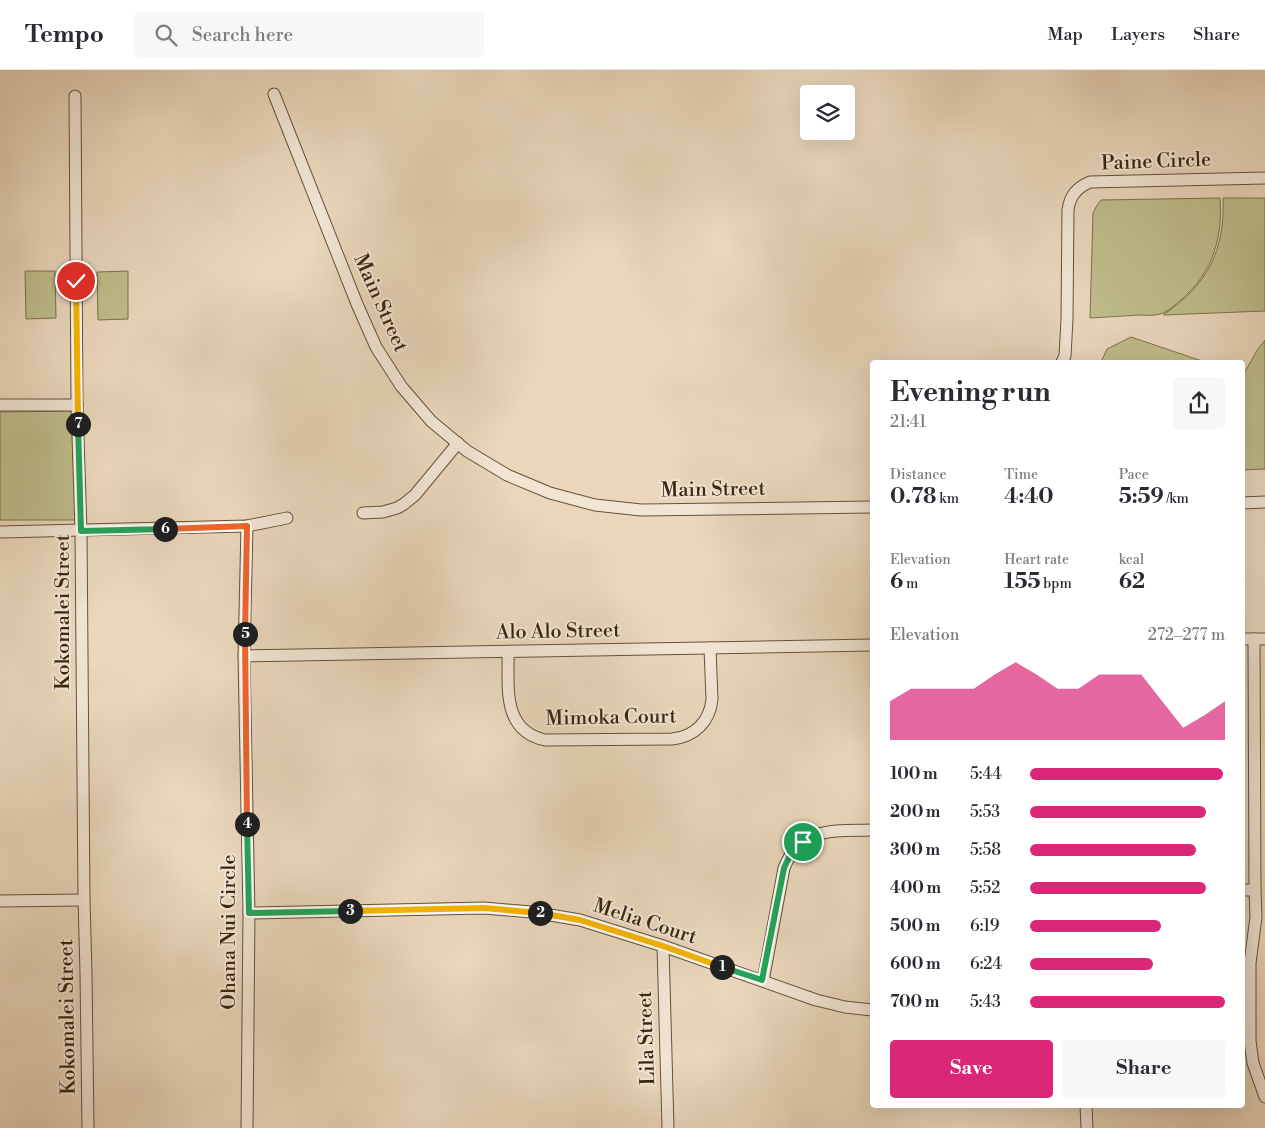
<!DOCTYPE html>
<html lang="en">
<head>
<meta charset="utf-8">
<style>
  :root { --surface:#fff; --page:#f7f7f7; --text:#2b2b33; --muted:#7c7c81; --line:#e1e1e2; --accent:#db2777 }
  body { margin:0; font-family:"Libre Bodoni",serif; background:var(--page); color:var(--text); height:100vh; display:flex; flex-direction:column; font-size:19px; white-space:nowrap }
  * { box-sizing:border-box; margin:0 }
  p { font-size:16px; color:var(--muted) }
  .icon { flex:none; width:28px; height:28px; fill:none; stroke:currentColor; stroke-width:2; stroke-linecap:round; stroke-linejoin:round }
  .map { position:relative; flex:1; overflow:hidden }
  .panel { position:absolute; left:870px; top:290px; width:375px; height:748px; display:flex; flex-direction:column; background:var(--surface); border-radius:5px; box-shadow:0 5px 20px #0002 }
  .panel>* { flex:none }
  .tools { position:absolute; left:800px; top:15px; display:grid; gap:10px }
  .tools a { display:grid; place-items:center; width:55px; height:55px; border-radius:5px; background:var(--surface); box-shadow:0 5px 20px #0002; font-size:25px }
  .pin { position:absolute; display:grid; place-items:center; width:42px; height:42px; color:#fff; margin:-21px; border:2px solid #fff; border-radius:50%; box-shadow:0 1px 5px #0007 }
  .km { position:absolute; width:25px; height:25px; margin:-12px; border-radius:50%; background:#222; color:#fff; font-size:14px; line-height:25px; text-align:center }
  .round { display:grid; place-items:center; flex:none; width:52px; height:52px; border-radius:5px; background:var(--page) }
  .head { display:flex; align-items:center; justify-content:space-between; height:85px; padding:0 20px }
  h1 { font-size:28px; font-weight:700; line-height:38px }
  .figures { display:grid; grid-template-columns:repeat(3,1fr); gap:8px; height:85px; padding:5px 20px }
  .figures div { display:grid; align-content:center }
  .figures b { font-size:21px; font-weight:700 }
  .figures small { font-size:14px; font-weight:400 }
  .figures p { font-size:14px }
  .chart { height:140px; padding:10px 20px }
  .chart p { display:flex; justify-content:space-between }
  .chart svg { width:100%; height:90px; margin-top:5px; fill:var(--accent); opacity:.7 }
  .action { display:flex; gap:10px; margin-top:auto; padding:10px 20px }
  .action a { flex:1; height:58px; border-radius:5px; background:var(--accent); color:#fff; font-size:20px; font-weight:700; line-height:58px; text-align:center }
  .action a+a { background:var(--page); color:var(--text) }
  ul { padding:0 20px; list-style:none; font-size:16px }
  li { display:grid; grid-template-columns:80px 60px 1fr; align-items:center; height:38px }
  li i { height:12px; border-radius:6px; background:var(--accent) }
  header { display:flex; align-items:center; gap:30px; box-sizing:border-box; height:70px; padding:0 25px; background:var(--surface); border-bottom:1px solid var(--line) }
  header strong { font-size:24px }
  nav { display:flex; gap:28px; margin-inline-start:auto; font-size:18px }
  .search { width:350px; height:45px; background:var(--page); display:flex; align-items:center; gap:12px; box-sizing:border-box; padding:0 18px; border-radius:5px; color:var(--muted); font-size:19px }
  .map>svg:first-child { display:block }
</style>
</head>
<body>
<header>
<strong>Tempo</strong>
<div class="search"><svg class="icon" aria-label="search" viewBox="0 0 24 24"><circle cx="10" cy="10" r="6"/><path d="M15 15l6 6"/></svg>Search here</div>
<nav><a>Map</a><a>Layers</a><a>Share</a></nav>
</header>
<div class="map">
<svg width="1265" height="1058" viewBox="0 0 1265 1058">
  <rect width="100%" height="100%" fill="#e9d6bb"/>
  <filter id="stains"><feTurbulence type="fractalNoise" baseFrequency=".004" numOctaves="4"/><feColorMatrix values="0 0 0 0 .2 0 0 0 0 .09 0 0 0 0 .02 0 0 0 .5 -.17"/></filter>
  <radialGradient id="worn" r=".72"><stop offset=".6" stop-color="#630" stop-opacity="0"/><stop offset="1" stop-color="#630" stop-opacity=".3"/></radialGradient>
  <!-- green -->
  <g fill="#bfbc8b" stroke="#7d714e">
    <path d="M1220,128C1223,167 1213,202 1182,229C1176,234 1168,242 1160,244C1154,246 1146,245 1140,245C1124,246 1107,247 1090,248L1093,143L1096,137L1101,130Z"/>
    <path d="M1223,128H1265V241L1163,245C1207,215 1225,182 1223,128Z"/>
    <polygon points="25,201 55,201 56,248 26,249"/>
    <polygon points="128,201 128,249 98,250 97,202"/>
    <polygon points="1131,267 1205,292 1101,292 1107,279"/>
    <polygon points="1265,270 1265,399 1243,400 1243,305 1258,279"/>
    <polygon points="73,341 81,450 0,450 0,342"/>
  </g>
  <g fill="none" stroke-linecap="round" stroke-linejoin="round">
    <!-- minor casing -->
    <g stroke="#66523b" stroke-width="13">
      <g id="minor">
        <polyline points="274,24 357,234 376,277 401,316 431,351 467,381 507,405 550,423 595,435 641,440 872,437"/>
        <polyline points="75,26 77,335 81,461 84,830 86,903 88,1058"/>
        <path d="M1062,292L1065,286L1067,249L1068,140C1070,126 1076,118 1090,112L1265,108"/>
        <polyline points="0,335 77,335"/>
        <polyline points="1242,433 1265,432"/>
        <polyline points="363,443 383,442 397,438 404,434 415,425 458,373"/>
        <polyline points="0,462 247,456 287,448"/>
        <polyline points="1242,569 1265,569"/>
        <path d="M508,582C509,616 501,660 545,670L672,669C694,667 710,652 712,629L710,578"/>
        <polyline points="244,586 872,575"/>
        <polyline points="1242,820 1255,820 1254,569"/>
        <polyline points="1255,820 1256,847 1250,893 1250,971 1253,993 1265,1027"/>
        <polyline points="0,831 84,830"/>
        <polyline points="249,843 484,838 532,842 580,850 663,876 816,930 845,937 872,940"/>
        <polyline points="663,876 668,1058"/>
        <path d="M763,911L784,798C801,756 835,761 872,760"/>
        <polyline points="1086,1035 1087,1058"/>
        <polyline points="247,1058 249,843 244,586 247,456"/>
      </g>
    </g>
    <!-- minor -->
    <use href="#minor" stroke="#f1e4d3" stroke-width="11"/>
  </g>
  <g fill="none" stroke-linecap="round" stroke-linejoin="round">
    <!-- split-1 casing -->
    <g stroke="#fff" stroke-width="10">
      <polyline id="split-1" points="722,897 762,910 784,798 791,783 803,772"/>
    </g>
    <!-- split-2 casing -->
    <g stroke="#fff" stroke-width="10">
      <polyline id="split-2" points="540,843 580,850 663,876 722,897"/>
    </g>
    <!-- split-3 casing -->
    <g stroke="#fff" stroke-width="10">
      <polyline id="split-3" points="350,841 484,838 540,843"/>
    </g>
    <!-- split-4 casing -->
    <g stroke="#fff" stroke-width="10">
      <polyline id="split-4" points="247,754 249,843 350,841"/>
    </g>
    <!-- split-5 casing -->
    <g stroke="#fff" stroke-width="10">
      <polyline id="split-5" points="245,564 247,754"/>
    </g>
    <!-- split-6 casing -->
    <g stroke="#fff" stroke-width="10">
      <polyline id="split-6" points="165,459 247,456 245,564"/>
    </g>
    <!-- split-7 casing -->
    <g stroke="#fff" stroke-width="10">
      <polyline id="split-7" points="78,354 81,461 165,459"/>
    </g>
    <!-- split-8 casing -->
    <g stroke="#fff" stroke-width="10">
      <polyline id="split-8" points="76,211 78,354"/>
    </g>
    <!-- split-1 -->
    <use href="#split-1" stroke="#22a559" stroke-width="6"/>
    <!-- split-2 -->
    <use href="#split-2" stroke="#f5b400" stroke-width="6"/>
    <!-- split-3 -->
    <use href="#split-3" stroke="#f5b400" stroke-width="6"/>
    <!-- split-4 -->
    <use href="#split-4" stroke="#22a559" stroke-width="6"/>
    <!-- split-5 -->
    <use href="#split-5" stroke="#f0652b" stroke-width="6"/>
    <!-- split-6 -->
    <use href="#split-6" stroke="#f0652b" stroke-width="6"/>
    <!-- split-7 -->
    <use href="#split-7" stroke="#22a559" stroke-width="6"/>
    <!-- split-8 -->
    <use href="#split-8" stroke="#f5b400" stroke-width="6"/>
  </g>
  <g text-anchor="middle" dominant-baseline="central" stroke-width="4" stroke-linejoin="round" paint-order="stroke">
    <!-- street labels -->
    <g font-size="20" fill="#3b2610" stroke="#f1e4d3">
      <text transform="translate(1156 92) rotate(-2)">Paine Circle</text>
      <text transform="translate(380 233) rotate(66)">Main Street</text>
      <text transform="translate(713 420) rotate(-1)">Main Street</text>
      <text transform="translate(63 542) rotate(-90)">Kokomalei Street</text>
      <text transform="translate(558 562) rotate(-1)">Alo Alo Street</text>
      <text transform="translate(611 648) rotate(-1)">Mimoka Court</text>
      <text transform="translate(645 852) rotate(18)">Melia Court</text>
      <text transform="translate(229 862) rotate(-90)">Ohana Nui Circle</text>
      <text transform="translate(68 947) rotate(-91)">Kokomalei Street</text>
      <text transform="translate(647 968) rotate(-92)">Lila Street</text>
    </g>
  </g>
  <rect width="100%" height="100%" filter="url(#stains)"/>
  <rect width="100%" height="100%" fill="url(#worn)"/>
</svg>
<div class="tools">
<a><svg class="icon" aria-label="layers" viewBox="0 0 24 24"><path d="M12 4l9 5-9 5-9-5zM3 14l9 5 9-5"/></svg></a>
</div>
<div class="pin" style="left:803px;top:772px;background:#1e9e55"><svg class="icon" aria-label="arrive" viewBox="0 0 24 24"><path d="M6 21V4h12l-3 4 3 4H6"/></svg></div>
<div class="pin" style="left:76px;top:211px;background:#d93025"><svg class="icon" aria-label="check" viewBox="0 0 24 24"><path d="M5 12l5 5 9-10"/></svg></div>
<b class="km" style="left:722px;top:897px">1</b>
<b class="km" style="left:540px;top:843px">2</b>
<b class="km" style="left:350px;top:841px">3</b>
<b class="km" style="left:247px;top:754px">4</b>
<b class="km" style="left:245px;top:564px">5</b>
<b class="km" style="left:165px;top:459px">6</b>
<b class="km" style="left:78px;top:354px">7</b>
<section class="panel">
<div class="head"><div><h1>Evening run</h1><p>21:41</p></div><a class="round"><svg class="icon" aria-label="share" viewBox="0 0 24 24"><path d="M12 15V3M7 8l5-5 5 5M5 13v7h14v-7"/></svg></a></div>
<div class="figures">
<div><p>Distance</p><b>0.78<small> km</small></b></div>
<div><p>Time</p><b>4:40</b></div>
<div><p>Pace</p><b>5:59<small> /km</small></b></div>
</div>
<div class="figures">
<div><p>Elevation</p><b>6<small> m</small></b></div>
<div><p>Heart rate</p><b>155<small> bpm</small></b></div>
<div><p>kcal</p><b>62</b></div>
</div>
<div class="chart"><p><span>Elevation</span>272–277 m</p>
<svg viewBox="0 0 160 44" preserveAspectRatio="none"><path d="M0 44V25L10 19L20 19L30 19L40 19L50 12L60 6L70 12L80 19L90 19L100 12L110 12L120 12L130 25L140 38L150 32L160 25V44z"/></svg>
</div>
<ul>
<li><b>100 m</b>5:44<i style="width:99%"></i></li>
<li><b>200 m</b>5:53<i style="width:90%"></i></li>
<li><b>300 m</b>5:58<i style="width:85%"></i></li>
<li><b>400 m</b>5:52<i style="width:90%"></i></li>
<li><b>500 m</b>6:19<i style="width:67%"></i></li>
<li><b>600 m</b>6:24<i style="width:63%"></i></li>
<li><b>700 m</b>5:43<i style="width:100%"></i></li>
</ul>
<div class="action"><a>Save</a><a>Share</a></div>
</section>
</div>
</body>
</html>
